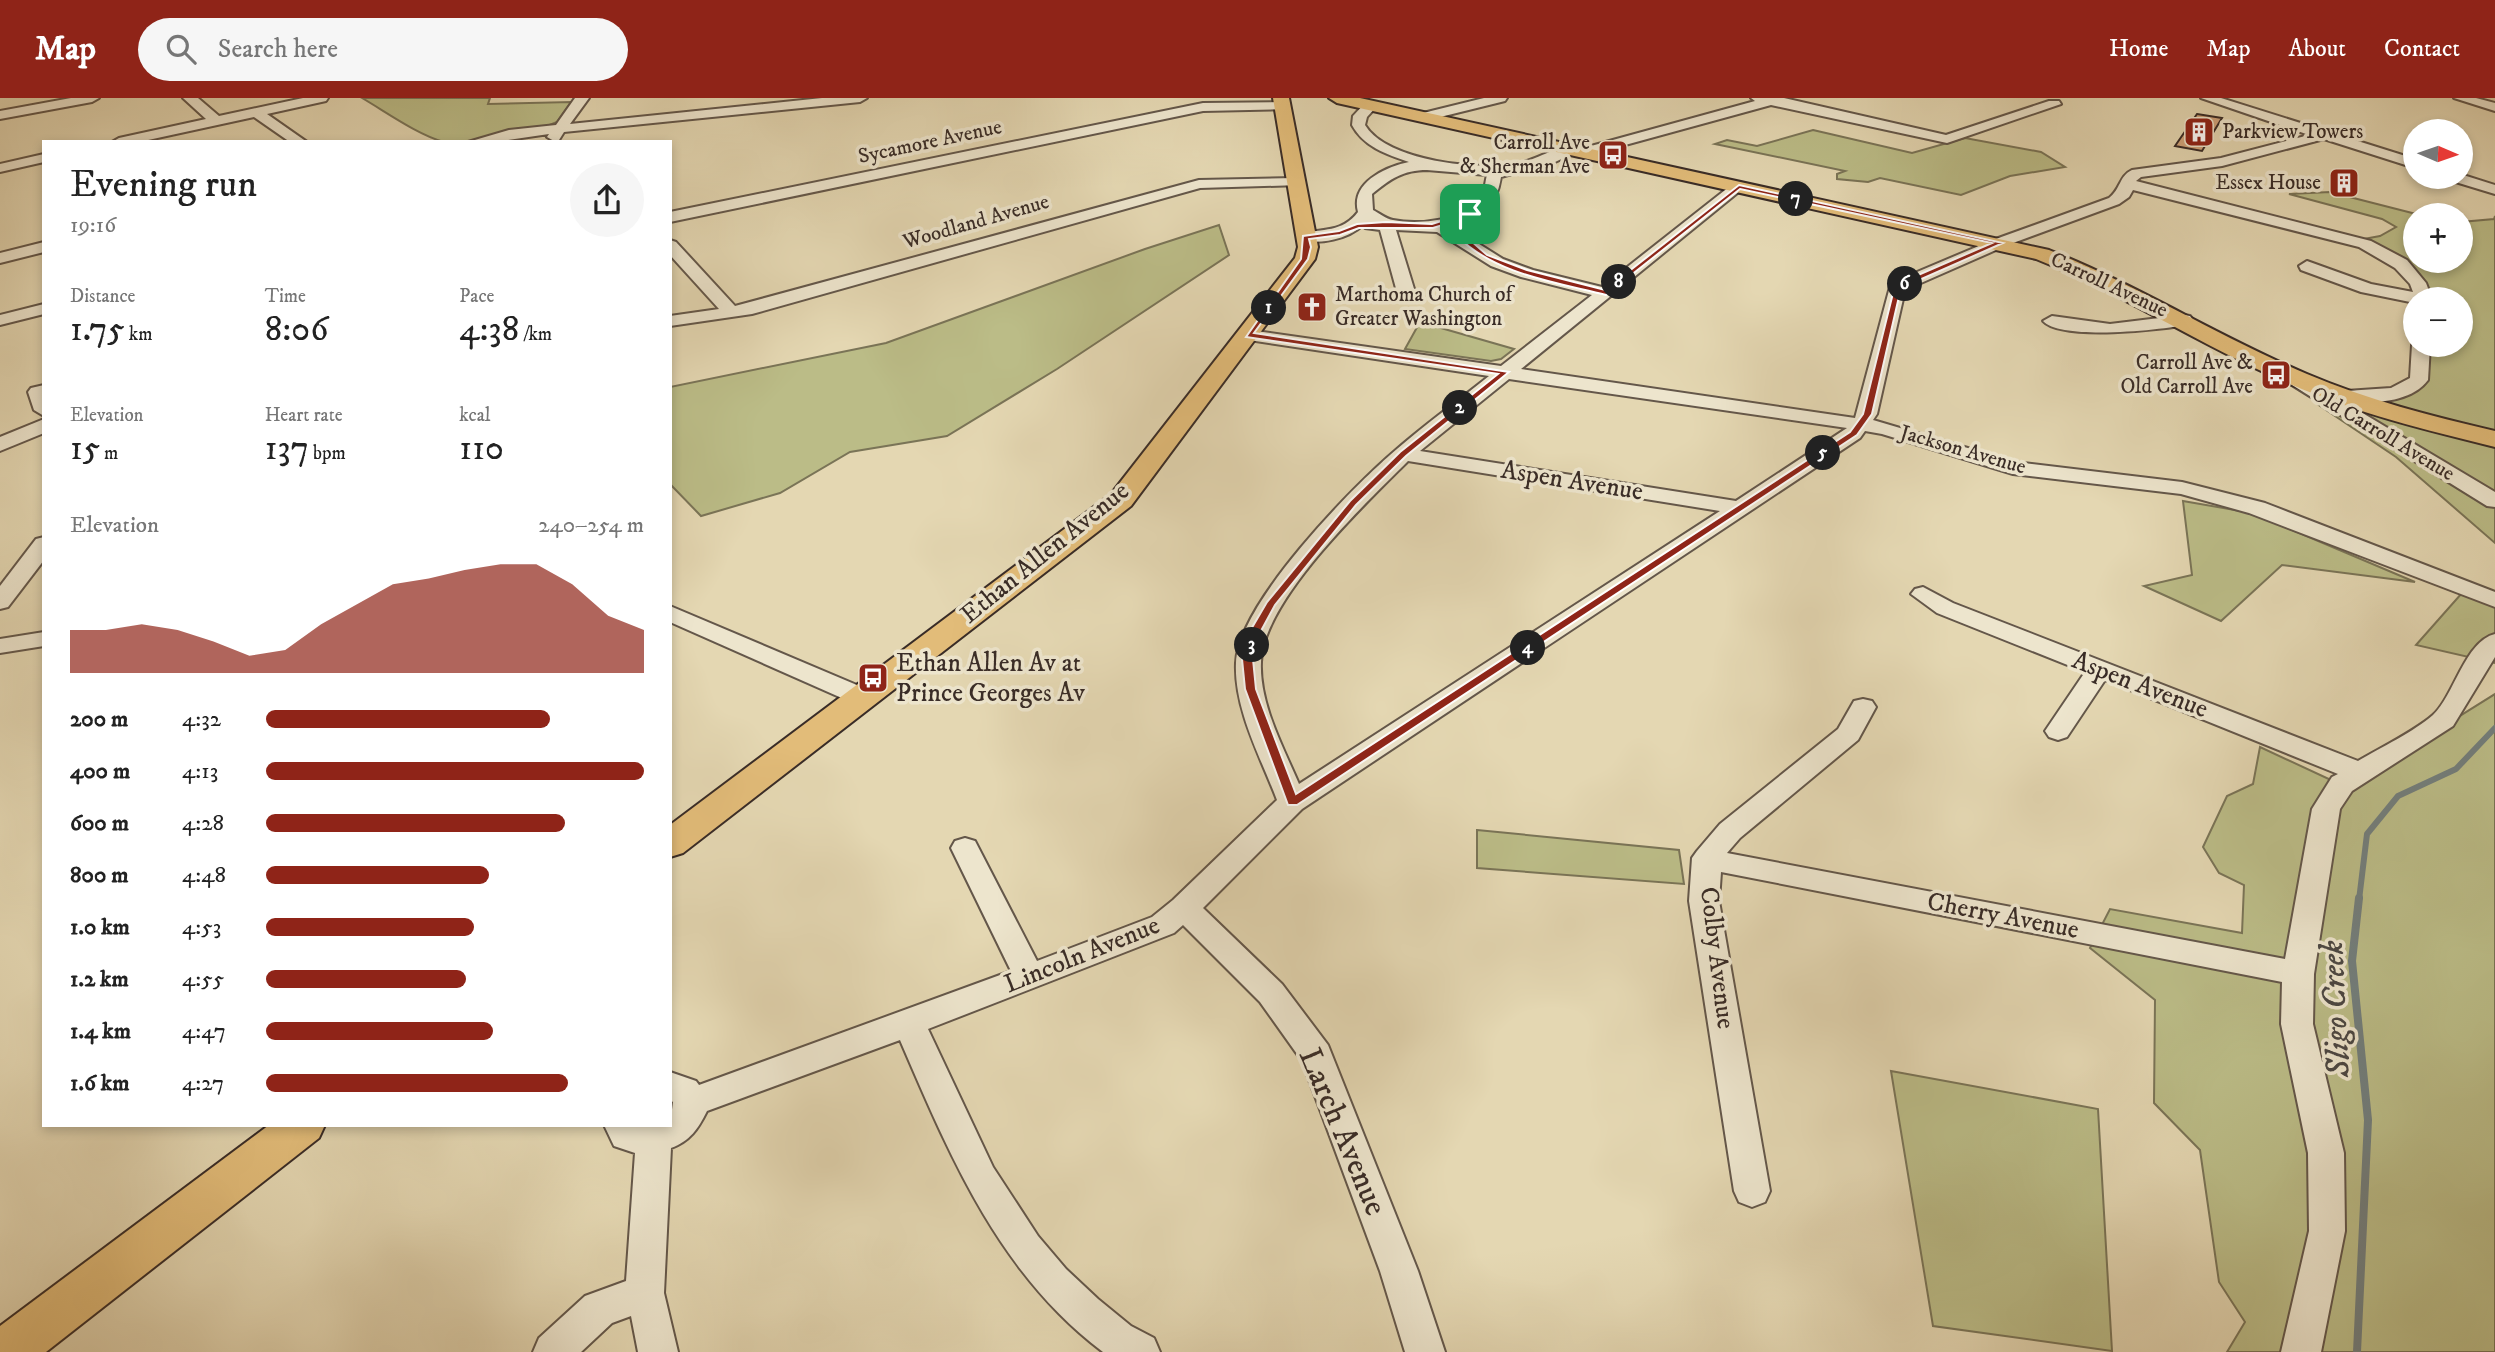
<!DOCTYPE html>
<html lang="en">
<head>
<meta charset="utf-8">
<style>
  :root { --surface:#fff; --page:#f6f6f6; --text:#222; --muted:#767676; --accent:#8f2418 }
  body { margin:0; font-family:"IM FELL DW Pica",serif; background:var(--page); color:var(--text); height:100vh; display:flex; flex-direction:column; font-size:26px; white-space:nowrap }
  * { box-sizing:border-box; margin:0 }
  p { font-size:23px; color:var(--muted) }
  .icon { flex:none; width:38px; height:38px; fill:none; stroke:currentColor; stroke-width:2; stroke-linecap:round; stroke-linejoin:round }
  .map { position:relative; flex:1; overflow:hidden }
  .details { position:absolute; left:42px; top:42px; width:630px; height:987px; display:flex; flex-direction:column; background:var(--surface); border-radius:0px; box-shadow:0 4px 10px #0003 }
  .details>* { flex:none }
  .needle { width:46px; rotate:92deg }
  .buttons { position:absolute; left:2403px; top:21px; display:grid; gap:14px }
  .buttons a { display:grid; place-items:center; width:70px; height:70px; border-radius:50%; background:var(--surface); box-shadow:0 4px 10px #0003; font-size:35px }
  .pin { position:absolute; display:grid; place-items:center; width:60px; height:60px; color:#fff; margin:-30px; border-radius:14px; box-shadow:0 4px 10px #0006 }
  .km { position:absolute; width:35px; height:35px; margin:-18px; border-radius:50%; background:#222; color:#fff; font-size:19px; line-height:35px; text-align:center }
  .round { display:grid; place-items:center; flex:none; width:74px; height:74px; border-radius:37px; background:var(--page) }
  .overview { display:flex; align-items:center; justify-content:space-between; height:119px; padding:0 28px }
  h1 { font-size:38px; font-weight:600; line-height:52px }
  .stats { display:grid; grid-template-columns:repeat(3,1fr); gap:10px; height:119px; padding:7px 28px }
  .stats div { display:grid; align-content:center }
  .stats b { font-size:35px; font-weight:600 }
  .stats small { font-size:19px; font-weight:400 }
  .stats p { font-size:19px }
  .chart { height:196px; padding:14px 28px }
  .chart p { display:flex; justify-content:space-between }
  .chart svg { width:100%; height:126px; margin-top:7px; fill:var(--accent); opacity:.7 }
  ul { padding:0 28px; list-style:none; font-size:23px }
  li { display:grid; grid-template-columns:112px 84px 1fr; align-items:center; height:52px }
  li i { height:18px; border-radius:9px; background:var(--accent) }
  header { display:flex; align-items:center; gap:42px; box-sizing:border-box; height:98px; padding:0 35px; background:var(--accent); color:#fff }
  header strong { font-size:33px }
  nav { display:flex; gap:38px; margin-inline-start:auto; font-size:24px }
  .search { width:490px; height:63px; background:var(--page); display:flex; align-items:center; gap:18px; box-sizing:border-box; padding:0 24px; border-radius:38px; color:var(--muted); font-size:26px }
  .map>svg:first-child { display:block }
</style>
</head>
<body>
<header>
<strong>Map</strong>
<div class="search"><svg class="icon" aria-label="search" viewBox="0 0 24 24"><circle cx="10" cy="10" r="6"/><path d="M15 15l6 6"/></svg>Search here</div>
<nav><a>Home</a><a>Map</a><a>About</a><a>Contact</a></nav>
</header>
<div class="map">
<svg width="2495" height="1254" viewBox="0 0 2495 1254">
  <rect width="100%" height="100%" fill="#e4d7b2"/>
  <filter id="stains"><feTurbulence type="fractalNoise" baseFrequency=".00286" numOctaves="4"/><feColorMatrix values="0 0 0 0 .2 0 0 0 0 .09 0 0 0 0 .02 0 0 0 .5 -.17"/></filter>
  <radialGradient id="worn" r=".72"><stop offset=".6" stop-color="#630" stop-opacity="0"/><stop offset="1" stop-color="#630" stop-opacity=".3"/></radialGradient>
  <!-- green -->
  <g fill="#bbbc87" stroke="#7a7457" stroke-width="2">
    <path d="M362,0H490L488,6L571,4L557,24L547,28C523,31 465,48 444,44C418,37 386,14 362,0Z"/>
    <polygon points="1813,32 1912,55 1965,40 2041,54 2065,69 2010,78 1961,97 1880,80 1868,84 1837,81 1837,76 1845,73 1715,46 1727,42 1757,48"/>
    <polygon points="2330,94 2420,117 2415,117 2415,163 2460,163 2461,124 2494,121 2495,118 2495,445 2396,359 2320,308 2405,296 2419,283 2421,247 2460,247 2460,201 2424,201 2425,189 2358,142 2380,138 2396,129 2382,121 2289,96"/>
    <polygon points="1219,127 1229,157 1057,271 947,338 850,354 780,395 701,418 670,386 670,289 886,245 1145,151"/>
    <polygon points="1420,224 1514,251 1501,261 1491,263 1405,251"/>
    <polygon points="2183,403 2252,415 2415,484 2282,467 2221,523 2144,488 2192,477"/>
    <polygon points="2462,495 2495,509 2495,565 2416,547"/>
    <polygon points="2495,596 2495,1254 2227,1254 2245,1224 2219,1184 2200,1052 2154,1005 2155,902 2090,850 2110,811 2242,835 2244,787 2219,775 2203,749 2227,698 2253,686 2260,649 2346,689"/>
    <polygon points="1477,732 1679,752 1684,786 1477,770"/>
    <polygon points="1891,973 2098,1011 2112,1253 1933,1228"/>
  </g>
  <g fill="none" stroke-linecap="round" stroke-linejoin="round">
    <!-- stream-far1 -->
    <polyline stroke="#737f7d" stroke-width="6" points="2359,802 2367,736 2398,698 2456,671 2495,630"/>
    <!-- stream -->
    <polyline stroke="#737f7d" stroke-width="8" points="2357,1254 2368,1022 2352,863 2359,800"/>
  </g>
  <!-- building -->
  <polygon fill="#d1a57c" stroke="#392c27" stroke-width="2" points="2197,16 2222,20 2202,53 2175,48"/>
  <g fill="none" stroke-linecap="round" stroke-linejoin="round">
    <!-- minor casing -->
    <g stroke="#64574a" stroke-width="4">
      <g id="minor">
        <polygon points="71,0 99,0 92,4 0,21 0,13"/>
        <polygon points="183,0 198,0 219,18 303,0 328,0 326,3 267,16 307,44 290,44 254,19 139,44 112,44 119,40 206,21"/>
        <polygon points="575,0 589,0 570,26 822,0 867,0 860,4 564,34 559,42 554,43 547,39 549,36 494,44 468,44 509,32 556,27"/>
        <polygon points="1484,0 1507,0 1505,3 1424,23 1417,19 1419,16"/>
        <polygon points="1751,0 1784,0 1946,37 2049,3 2059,3 2061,6 1947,45 1771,7 1585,58 1578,54 1580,51 1755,3"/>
        <path d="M2201,0H2221L2415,61V70L2324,41L2222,68L2141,79L2136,83L2371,143L2407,162L2426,185L2432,201H2415V205L2361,194L2301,172L2299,168L2307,163L2371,186L2413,194L2410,186L2395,170L2359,149L2133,92L2129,99L2119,106L2005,148L1905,192L1877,316L1873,322L2015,364L2182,384L2265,405L2495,494V509L2249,415L2181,396L2013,376L1882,336L1865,333L1860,340L1302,711L1203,810L1282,886L1328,947L1418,1173L1445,1254H1405L1380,1173L1302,963L1260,904L1183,827L1174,835L928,931L993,1069L1038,1138L1066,1171L1098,1201L1131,1228L1154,1240L1160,1254H1103C999,1176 950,1058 900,942L707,1013C698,1031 690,1043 671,1050L664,1195L678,1254H638L631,1218L612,1225L581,1254H533L539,1240L585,1198L626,1183L635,1055L614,1048L604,1027H670L673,1004L670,1002V974L696,983L699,987L1011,873L951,750L955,743L965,740L975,743L1037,863L1152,819L1173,802L1277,702C1261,660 1234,611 1236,565C1238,506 1352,389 1397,351C1427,325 1459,302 1489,278L1249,242L1240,237L1249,232L1501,268L1592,197L1521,179L1491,168L1437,134L1396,132L1415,194L1406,199L1397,194L1380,132L1365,130L1363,127C1348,141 1320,147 1300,142L1298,139L1300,136C1323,130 1342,135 1358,114C1350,85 1385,69 1409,64C1386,56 1364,49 1352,27L1353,18L1366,4H1376L1378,7L1367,19L1365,27C1387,64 1482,73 1520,65C1535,62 1563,45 1576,48V54L1553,65L1501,79C1496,110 1482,122 1452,129L1503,161L1533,172L1602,189L1734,85L1739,84L1746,88L1521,271L1855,320L1891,185L1993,142L2109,100C2121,91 2119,78 2132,72L2221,60L2309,37ZM1427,72L1487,77C1485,84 1485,93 1481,99C1468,123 1417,127 1393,122C1386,121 1379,115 1373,112L1372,96C1390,81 1403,72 1427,72ZM1509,281L1847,330L1736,403L1420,353ZM1408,363L1720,413L1299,686C1283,649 1259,605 1261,564C1263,502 1365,406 1408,363Z"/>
        <polygon points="2454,0 2476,0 2495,5 2495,13"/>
        <polygon points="1283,4 1288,5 1288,11 1203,13 670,124 670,114 1203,5"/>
        <polygon points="44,56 44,64 0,74 0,66"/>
        <polygon points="2460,76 2495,87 2495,96 2449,82 2447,79 2460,79"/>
        <polygon points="1295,80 1300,81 1302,84 1300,87 1200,90 752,216 670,228 670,218 719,211 670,157 670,142 676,144 735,208 1199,82"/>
        <polygon points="44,144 44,154 0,165 0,155"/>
        <polygon points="44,206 44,216 0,227 0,217"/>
        <path d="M2184,217L2190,218L2193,222L2190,226C2164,232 2061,243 2043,223L2052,218L2110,226Z"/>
        <path d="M2415,243V247H2430L2428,282C2411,305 2371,306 2344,304L2495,394V409L2487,408L2279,279L2288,273L2295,275L2337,300L2339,295L2346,293L2391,290L2410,280L2412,247Z"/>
        <polygon points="44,287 44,318 34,312 28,294 31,290"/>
        <polygon points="44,321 44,335 0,353 0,339"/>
        <polygon points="44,439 44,462 8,509 0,511 0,488 36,441"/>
        <path d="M1923,489L1953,505L2358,663C2380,650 2415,633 2433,617C2454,598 2465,543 2495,536V559L2453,628L2352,693L2340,711L2314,876L2313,926L2344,1055L2345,1133L2321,1254H2281L2309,1133L2308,1055L2281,926L2282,884L1721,774L1719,803L1770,1093L1765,1104L1752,1109L1739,1104L1734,1093L1689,803L1692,760L1697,753L1720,726L1838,631L1854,603L1863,601L1872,603L1876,609L1858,642L1740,740L1727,755L2285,861L2312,711L2332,679L2338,676L2105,582L2067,639L2058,642L2049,639L2045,633L2085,574L1937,515L1911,496L1915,491Z"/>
        <polygon points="670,508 871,593 875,599 871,605 862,607 853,605 670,524"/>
        <polygon points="44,534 44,548 0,555 0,541"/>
      </g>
    </g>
    <!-- major casing -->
    <g stroke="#392c27" stroke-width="4">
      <g id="major">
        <polygon points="1273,0 1289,0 1318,149 1315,161 1131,408 683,755 670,759 670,727 1111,396 1295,160 1298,149"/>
        <path d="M1329,0H1360L2049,152C2138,187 2219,239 2307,276C2368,302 2431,318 2495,333V349C2426,332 2356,315 2290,286C2203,249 2124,196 2036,161L1337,5Z"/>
        <polygon points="269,1027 325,1027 319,1040 46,1254 0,1254 0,1228"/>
      </g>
    </g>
    <!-- minor -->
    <use href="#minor" fill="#ede5cd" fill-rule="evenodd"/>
    <!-- major -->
    <use href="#major" fill="#e2bc79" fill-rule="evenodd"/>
  </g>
  <!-- route -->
  <path fill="#8f2418" stroke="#fff" stroke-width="2" fill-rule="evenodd" d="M1739,87L2003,145L1901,190L1872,316L1857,337L1297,707H1288L1245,591L1242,561L1250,533L1267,504L1350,403L1400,354L1498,276L1246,239L1301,161L1303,138L1339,133L1357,126L1386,124L1432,126L1470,114L1473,116L1465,126L1463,136L1487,157L1527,172L1605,192ZM1740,91L1992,145L1895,187L1863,316L1850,334L1296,696L1256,591L1253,561L1261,533L1275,507L1356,407L1406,358L1509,274L1254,235L1308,161L1311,149L1309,141L1340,137L1359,130H1433L1462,121L1456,137C1494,176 1554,184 1606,197Z"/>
  <!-- icons -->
  <defs>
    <g id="building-square" transform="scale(1.575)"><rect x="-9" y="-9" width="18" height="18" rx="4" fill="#8f2418" stroke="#ede5cd"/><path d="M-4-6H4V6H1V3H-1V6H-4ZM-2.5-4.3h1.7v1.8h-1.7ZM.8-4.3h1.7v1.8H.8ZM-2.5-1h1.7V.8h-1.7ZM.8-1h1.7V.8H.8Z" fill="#fff"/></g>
    <g id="bus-square" transform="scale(1.575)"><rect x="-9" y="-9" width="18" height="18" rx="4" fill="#8f2418" stroke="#ede5cd"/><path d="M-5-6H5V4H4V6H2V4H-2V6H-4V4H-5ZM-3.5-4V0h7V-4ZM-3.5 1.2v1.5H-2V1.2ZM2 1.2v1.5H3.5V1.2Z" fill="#fff"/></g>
    <g id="church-square" transform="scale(1.575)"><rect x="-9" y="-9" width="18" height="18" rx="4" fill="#8f2418" stroke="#ede5cd"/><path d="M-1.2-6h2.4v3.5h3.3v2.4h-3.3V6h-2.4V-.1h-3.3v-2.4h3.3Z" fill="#fff"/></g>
  </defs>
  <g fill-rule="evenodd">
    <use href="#building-square" x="2199" y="34"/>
    <use href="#bus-square" x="1613" y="57"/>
    <use href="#building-square" x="2344" y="85"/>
    <use href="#church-square" x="1312" y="209"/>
    <use href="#bus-square" x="2276" y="277"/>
    <use href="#bus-square" x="873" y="580"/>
  </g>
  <g text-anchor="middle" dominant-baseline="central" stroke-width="7" stroke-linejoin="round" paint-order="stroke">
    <!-- far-poi labels -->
    <g font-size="21" fill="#392c27" stroke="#ede5cd" text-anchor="end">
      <text x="2222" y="34" text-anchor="start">Parkview Towers</text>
      <text x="1590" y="45">Carroll Ave<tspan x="1590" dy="24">&amp; Sherman Ave</tspan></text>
      <text x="2321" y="85">Essex House</text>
      <text x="1335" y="197" text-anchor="start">Marthoma Church of<tspan x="1335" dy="24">Greater Washington</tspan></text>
      <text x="2253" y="265">Carroll Ave &amp;<tspan x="2253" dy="24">Old Carroll Ave</tspan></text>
    </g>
    <!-- far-street labels -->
    <g font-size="21" fill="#392c27" stroke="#ede5cd">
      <text transform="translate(930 44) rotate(-12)">Sycamore Avenue</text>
      <text transform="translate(976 124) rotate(-16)">Woodland Avenue</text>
      <text transform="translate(2109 187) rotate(25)">Carroll Avenue</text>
      <text transform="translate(2383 336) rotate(31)">Old Carroll Avenue</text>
      <text transform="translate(1963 352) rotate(16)">Jackson Avenue</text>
    </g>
    <!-- street labels -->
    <g font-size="26" fill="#392c27" stroke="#ede5cd">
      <text transform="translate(1572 383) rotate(9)">Aspen Avenue</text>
      <text transform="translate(1045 455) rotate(-39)">Ethan Allen Avenue</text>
      <text transform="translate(2140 587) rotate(21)">Aspen Avenue</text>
      <text transform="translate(2003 818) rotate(11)">Cherry Avenue</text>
      <text transform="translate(1082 857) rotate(-22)">Lincoln Avenue</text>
      <text transform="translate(1717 860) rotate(83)">Colby Avenue</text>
    </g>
    <!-- poi labels -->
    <g font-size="26" fill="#392c27" stroke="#ede5cd" text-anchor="start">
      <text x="896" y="565">Ethan Allen Av at<tspan x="896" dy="30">Prince Georges Av</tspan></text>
    </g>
    <!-- near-street labels -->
    <g font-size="32" fill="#392c27" stroke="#ede5cd">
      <text transform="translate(1342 1034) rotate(67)">Larch Avenue</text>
    </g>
    <!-- near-water labels -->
    <g font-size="33" font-style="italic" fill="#4c4844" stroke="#ede5cd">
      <text transform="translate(2336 911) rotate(-93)">Sligo Creek</text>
    </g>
  </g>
  <rect width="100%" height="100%" filter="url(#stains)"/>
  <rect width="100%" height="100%" fill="url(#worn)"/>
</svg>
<div class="buttons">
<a><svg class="needle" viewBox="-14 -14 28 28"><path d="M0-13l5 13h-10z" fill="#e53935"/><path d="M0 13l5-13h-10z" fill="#767676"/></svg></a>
<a>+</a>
<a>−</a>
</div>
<div class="pin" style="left:1470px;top:116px;background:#1e9e55"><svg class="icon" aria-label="arrive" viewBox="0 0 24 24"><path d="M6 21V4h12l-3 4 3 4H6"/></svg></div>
<b class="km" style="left:1269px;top:210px">1</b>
<b class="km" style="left:1460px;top:310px">2</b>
<b class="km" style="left:1252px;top:547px">3</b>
<b class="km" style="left:1528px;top:550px">4</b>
<b class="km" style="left:1823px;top:355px">5</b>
<b class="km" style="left:1905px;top:186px">6</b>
<b class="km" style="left:1796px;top:101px">7</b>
<b class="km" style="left:1619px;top:184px">8</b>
<section class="details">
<div class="overview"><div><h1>Evening run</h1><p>19:16</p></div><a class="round"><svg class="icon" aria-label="share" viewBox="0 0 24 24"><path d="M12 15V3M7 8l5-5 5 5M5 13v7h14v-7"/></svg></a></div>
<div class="stats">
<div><p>Distance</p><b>1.75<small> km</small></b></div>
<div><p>Time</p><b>8:06</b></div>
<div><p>Pace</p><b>4:38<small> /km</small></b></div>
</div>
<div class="stats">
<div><p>Elevation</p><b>15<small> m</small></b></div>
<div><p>Heart rate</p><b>137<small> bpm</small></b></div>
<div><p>kcal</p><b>110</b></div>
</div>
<div class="chart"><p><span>Elevation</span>240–254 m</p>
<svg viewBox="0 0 160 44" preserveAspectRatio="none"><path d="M0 44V29L10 29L20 27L30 29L40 33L50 38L60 36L70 27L80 20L90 13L100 11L110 8L120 6L130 6L140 13L150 24L160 29V44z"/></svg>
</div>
<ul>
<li><b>200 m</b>4:32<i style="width:75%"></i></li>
<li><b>400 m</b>4:13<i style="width:100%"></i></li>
<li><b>600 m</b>4:28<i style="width:79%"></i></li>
<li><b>800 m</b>4:48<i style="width:59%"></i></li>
<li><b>1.0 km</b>4:53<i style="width:55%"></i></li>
<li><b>1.2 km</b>4:55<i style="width:53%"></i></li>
<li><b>1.4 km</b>4:47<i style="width:60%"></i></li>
<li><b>1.6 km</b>4:27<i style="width:80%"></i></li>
</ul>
</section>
</div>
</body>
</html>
